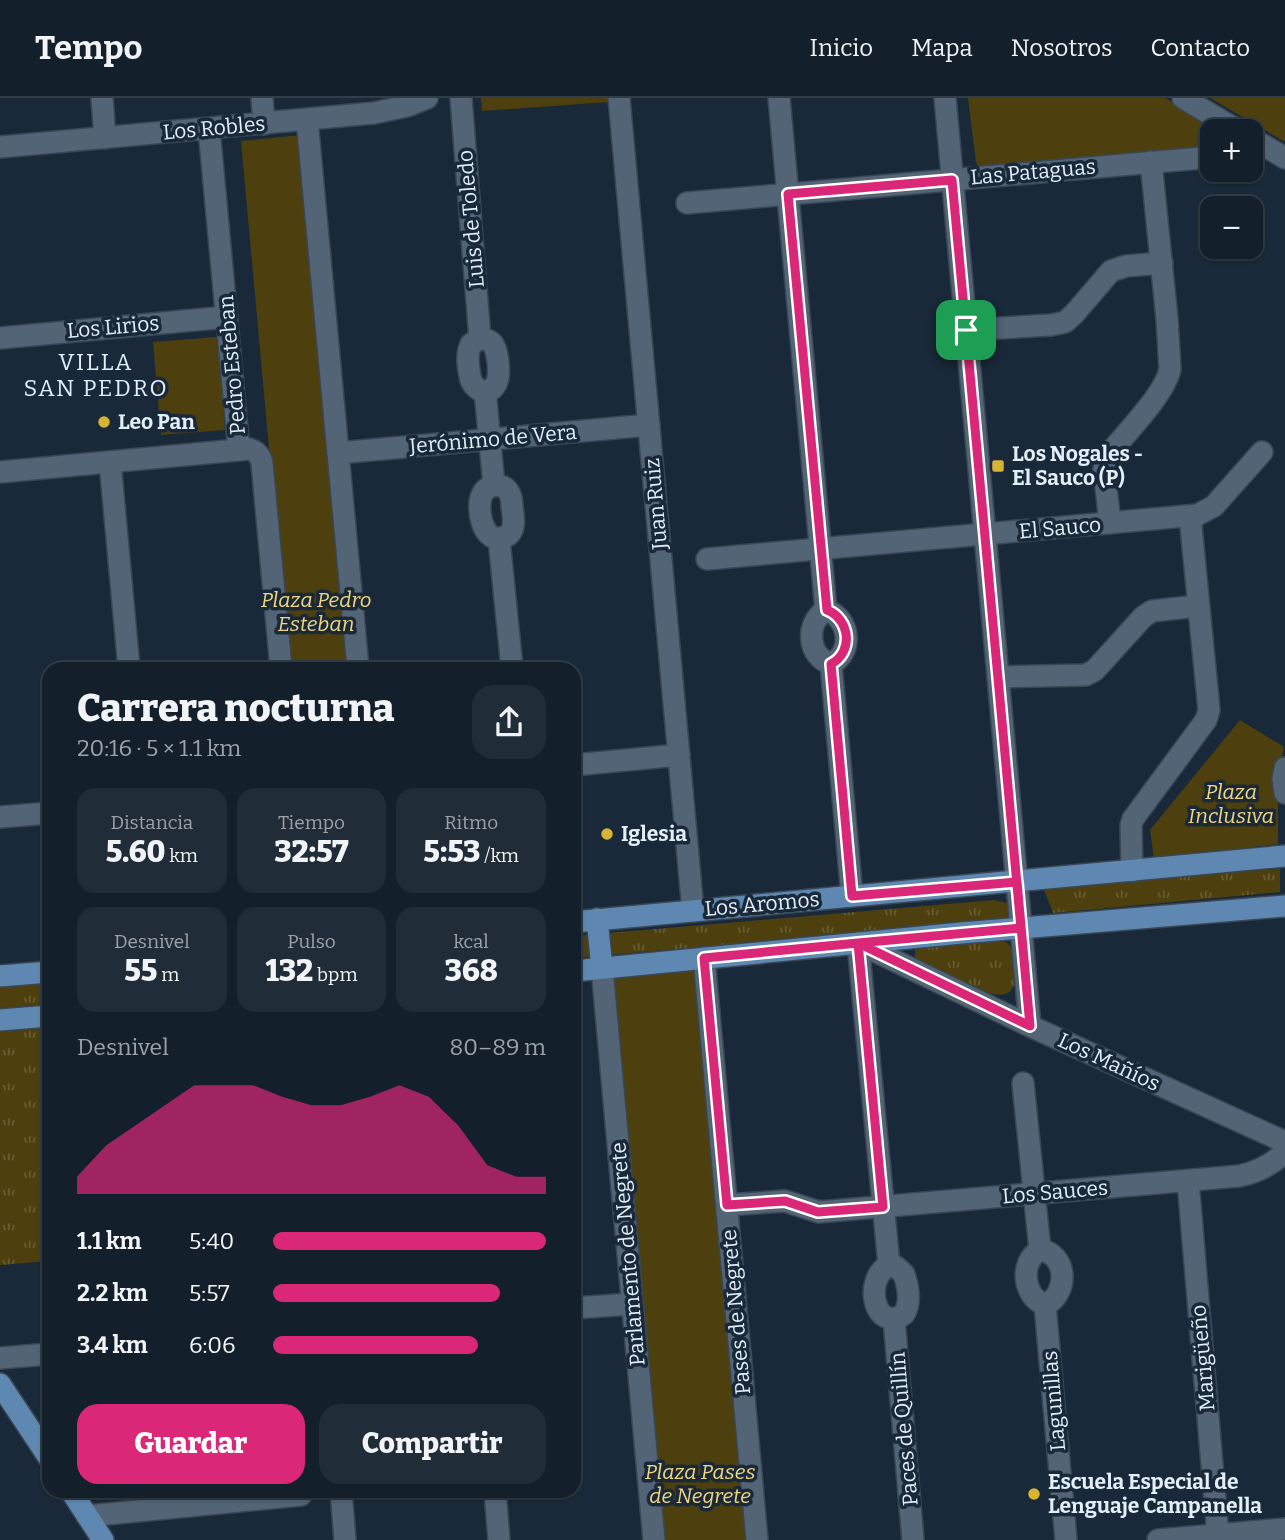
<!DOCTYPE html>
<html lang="es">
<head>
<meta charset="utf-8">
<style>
  :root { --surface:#131f2b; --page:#202c37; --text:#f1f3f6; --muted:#9da2a9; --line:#323d47; --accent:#db2777 }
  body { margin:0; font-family:Bitter,serif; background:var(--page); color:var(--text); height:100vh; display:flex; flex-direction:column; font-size:26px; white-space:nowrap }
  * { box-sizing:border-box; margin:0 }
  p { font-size:23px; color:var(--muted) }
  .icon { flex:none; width:38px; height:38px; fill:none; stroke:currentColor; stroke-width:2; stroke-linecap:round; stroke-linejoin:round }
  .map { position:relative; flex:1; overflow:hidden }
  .details { position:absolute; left:42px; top:564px; width:539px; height:836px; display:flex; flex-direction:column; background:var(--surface); border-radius:21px; box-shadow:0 2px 5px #0004,0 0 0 2px var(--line) }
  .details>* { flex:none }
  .buttons { position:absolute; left:1200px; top:21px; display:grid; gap:14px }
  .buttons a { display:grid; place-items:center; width:63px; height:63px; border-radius:14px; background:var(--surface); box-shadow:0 2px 5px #0004,0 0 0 2px var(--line); font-size:35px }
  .pin { position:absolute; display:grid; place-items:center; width:60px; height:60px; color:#fff; margin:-30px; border-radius:14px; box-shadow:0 4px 10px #0006 }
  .round { display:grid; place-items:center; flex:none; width:74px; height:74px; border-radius:21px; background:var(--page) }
  .headline { display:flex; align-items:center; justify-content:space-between; height:119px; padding:0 35px }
  h1 { font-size:38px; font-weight:800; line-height:52px }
  .figures { display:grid; grid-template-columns:repeat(3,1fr); gap:10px; height:119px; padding:7px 35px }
  .figures div { display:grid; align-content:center; border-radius:18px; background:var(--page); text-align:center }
  .figures b { font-size:30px; font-weight:800 }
  .figures small { font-size:19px; font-weight:400 }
  .figures p { font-size:19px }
  .chart { height:196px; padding:14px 35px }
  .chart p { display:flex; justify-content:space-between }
  .chart svg { width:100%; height:126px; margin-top:7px; fill:var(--accent); opacity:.7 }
  .button { display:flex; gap:14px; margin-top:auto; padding:14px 35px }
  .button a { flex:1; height:80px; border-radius:21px; background:var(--accent); color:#fff; font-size:28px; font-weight:800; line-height:80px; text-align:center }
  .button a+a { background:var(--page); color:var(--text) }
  ul { padding:0 35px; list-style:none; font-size:23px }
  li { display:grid; grid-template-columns:112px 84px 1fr; align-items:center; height:52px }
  li i { height:18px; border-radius:9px; background:var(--accent) }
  header { display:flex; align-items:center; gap:42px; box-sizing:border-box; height:98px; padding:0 35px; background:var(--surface); border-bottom:2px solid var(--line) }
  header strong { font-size:33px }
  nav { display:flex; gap:38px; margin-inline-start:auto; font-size:24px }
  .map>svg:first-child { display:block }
</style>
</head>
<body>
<header>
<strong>Tempo</strong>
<nav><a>Inicio</a><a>Mapa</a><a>Nosotros</a><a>Contacto</a></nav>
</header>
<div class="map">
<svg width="1285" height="1442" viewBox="0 0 1285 1442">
  <defs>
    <pattern id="grass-tufts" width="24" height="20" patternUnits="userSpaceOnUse" patternTransform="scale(1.75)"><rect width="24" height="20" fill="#4e400e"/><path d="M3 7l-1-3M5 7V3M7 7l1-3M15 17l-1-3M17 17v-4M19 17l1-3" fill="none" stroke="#675c32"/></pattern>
  </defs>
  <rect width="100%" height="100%" fill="#192939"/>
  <!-- grass -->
  <g fill="url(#grass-tufts)">
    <polygon points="1280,771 1280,794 1053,815 1042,786"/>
    <polygon points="994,802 1007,805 1009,819 973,825 574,860 574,838"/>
    <path d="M993,843L1006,844C1015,852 1015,862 1015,874C1018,914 977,891 959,882C945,876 932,870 919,864L915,859V852L924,849Z"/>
    <polygon points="49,884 49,906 0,910 0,889"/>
    <polygon points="49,930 49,1163 0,1167 0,933"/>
  </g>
  <!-- green -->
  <g fill="#4e400e">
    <polygon points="481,0 608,0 608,4 482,13"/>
    <polygon points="968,0 1165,0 1204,22 1208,28 1210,36 1206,49 979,70 976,64"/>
    <polygon points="1210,0 1285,0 1285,44"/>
    <polygon points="301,37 353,570 289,570 241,43"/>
    <polygon points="217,239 225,332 161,337 153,244"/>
    <polygon points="1240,622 1284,649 1278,676 1278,746 1154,761 1150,732"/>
    <polygon points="696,867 750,1442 660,1442 609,874"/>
  </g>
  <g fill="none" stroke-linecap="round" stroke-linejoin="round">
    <!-- minor casing -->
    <g stroke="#394653" stroke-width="24">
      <g id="minor">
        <polyline points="102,0 105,40"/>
        <polyline points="262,0 264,26"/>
        <polyline points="461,0 480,241"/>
        <polyline points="619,0 693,813"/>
        <polyline points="779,0 826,512"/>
        <polyline points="945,0 1030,928"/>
        <polyline points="1183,0 1239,33"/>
        <polyline points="307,22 358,570"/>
        <polyline points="209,31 239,352"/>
        <polyline points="1251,40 1285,60"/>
        <polyline points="0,49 374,15 407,8 427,0"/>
        <polyline points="687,105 1213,59"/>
        <polyline points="966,232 1051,227 1065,224 1074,216 1111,173 1126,168 1162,165"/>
        <polyline points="0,240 227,219"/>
        <path d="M480,241C485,241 487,241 491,244C498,249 501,278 496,286C489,300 472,292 470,278C468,268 466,256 471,246Z"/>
        <polyline points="485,293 494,387"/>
        <polyline points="338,355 649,327"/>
        <polyline points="110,364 129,570"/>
        <path d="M0,374L249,351C256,353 260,357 262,365L281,570"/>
        <path d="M494,387C500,388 505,388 508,393C512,398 512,404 512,409C514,421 517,438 500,440C482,443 476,409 482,397C484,391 489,389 494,387Z"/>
        <path d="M1110,425L1104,372L1105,363L1109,356C1126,335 1165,296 1170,271L1167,221L1151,64"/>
        <polyline points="499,441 512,570"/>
        <polyline points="707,461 1197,417 1214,408 1262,354"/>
        <path d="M826,512C805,525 807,558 831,566"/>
        <path d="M826,512C850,520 854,554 831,566"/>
        <polyline points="831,566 852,798"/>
        <polyline points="998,579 1086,577 1095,572 1143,519 1152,513 1198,508"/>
        <polyline points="574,667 679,657"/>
        <polyline points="1285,670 1283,681 1285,695"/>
        <polyline points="0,719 49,715"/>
        <polyline points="1132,773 1131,727 1133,721 1206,622 1209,612 1190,418"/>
        <polyline points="858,845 1030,928 1285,1044"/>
        <polyline points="858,845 889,1167"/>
        <polyline points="704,860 757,1442"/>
        <polyline points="602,870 654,1442"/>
        <polyline points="1023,985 1040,1152"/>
        <polyline points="1188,1083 1218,1437"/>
        <path d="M727,1107L785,1103L819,1114L1239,1078C1258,1074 1272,1067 1285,1054"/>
        <path d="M1040,1152C1068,1156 1069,1196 1045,1207"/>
        <path d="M1040,1152C1019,1164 1023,1199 1045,1207"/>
        <path d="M889,1167L895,1168L904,1176C908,1188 911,1205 904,1216C875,1236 862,1182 889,1167Z"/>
        <polyline points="1045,1207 1066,1442"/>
        <polyline points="574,1210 632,1206"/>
        <polyline points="894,1221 913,1442"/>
        <polyline points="0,1260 49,1256"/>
        <polyline points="341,1393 345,1442"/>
        <polyline points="495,1393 499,1442"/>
        <polyline points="87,1418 301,1397"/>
        <polyline points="1158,1442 1285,1431"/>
      </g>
    </g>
    <!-- major casing -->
    <g stroke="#394653" stroke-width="24">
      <g id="major">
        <polyline points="597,821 602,870"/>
        <polyline points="574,824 1285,758"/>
        <polyline points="574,873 961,835 1285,808"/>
        <polyline points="0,878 49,874"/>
        <polyline points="0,922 49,918"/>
        <polyline points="0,1286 49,1360"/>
        <polyline points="71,1393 103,1442"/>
      </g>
    </g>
    <!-- minor -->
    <use href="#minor" stroke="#526476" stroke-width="21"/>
    <!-- major -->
    <use href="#major" stroke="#5e88b2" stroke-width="21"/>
  </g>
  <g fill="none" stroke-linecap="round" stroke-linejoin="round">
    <!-- route casing -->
    <g stroke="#fff" stroke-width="14">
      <path id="route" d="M966,232L1021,830L858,845L883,1109L818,1114L785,1103L727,1107L704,860L858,845L1030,928L1017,784L852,798L831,566C854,554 850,521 827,512L788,96L952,82L966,232"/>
    </g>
    <!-- route -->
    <use href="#route" stroke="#db2777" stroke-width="9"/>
  </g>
  <!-- markers -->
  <g fill="#d7b434" stroke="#192939" stroke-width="2.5">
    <circle cx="104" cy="324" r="7"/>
    <rect x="991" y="361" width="14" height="14" rx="3.5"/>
    <circle cx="607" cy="736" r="7"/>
    <circle cx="1034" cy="1396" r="7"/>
  </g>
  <g text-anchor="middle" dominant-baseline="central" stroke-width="7" stroke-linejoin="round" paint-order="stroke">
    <!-- street labels -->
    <g font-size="21" fill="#e3eef9" stroke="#192939">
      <text transform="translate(214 30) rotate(-5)">Los Robles</text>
      <text transform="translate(1033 74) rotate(-5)">Las Pataguas</text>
      <text transform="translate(471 121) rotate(-95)">Luis de Toledo</text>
      <text transform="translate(113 229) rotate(-5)">Los Lirios</text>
      <text transform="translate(232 267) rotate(-95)">Pedro Esteban</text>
      <text transform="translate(493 341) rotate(-5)">Jerónimo de Vera</text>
      <text transform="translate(656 406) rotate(-95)">Juan Ruiz</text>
      <text transform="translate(1060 430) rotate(-5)">El Sauco</text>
      <text transform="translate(762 806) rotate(-5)">Los Aromos</text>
      <text transform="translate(1109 964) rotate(25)">Los Mañíos</text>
      <text transform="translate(1055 1094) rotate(-5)">Los Sauces</text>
      <text transform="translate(628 1156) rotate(-95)">Parlamento de Negrete</text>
      <text transform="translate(736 1214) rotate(-95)">Pases de Negrete</text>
      <text transform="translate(1203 1260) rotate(-95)">Marigüeño</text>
      <text transform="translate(1054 1303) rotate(-95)">Lagunillas</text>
      <text transform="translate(904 1331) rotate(-95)">Paces de Quillín</text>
    </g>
    <!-- poi labels -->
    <g font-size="21" font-weight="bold" fill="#e3eef9" stroke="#192939" text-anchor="start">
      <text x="118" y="324">Leo Pan</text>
      <text x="1012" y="356">Los Nogales -<tspan x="1012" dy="24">El Sauco (P)</tspan></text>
      <text x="621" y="736">Iglesia</text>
      <text x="1048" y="1384">Escuela Especial de<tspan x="1048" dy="24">Lenguaje Campanella</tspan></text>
    </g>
    <!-- park labels -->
    <g font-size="21" font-style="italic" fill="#f1d67d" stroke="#192939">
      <text x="316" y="502">Plaza Pedro<tspan x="316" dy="24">Esteban</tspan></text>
      <text x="1231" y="694">Plaza<tspan x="1231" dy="24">Inclusiva</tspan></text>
      <text x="700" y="1374">Plaza Pases<tspan x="700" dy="24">de Negrete</tspan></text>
    </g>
    <!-- neighbourhood labels -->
    <g font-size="23" letter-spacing="2" fill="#e3eef9" stroke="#192939">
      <text x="96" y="264">VILLA<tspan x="96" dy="26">SAN PEDRO</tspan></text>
    </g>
  </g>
</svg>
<div class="buttons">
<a>+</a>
<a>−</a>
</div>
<div class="pin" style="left:966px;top:232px;background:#1e9e55"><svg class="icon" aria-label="arrive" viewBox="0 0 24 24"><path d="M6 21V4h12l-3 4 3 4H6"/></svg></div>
<section class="details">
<div class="headline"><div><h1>Carrera nocturna</h1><p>20:16 · 5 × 1.1 km</p></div><a class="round"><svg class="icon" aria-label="share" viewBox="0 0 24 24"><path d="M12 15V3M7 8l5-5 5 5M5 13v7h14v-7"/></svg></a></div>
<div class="figures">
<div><p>Distancia</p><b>5.60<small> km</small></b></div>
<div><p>Tiempo</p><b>32:57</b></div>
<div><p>Ritmo</p><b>5:53<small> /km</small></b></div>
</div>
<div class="figures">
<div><p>Desnivel</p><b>55<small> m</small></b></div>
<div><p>Pulso</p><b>132<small> bpm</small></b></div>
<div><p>kcal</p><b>368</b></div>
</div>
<div class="chart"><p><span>Desnivel</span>80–89 m</p>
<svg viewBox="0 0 160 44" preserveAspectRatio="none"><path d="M0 44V38L10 27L20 20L30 13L40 6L50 6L60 6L70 10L80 13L90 13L100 10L110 6L120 10L130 20L140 34L150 38L160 38V44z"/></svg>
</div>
<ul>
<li><b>1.1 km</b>5:40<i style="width:100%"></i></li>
<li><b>2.2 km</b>5:57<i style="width:83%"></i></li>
<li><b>3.4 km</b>6:06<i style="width:75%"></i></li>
</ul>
<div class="button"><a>Guardar</a><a>Compartir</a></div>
</section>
</div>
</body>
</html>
